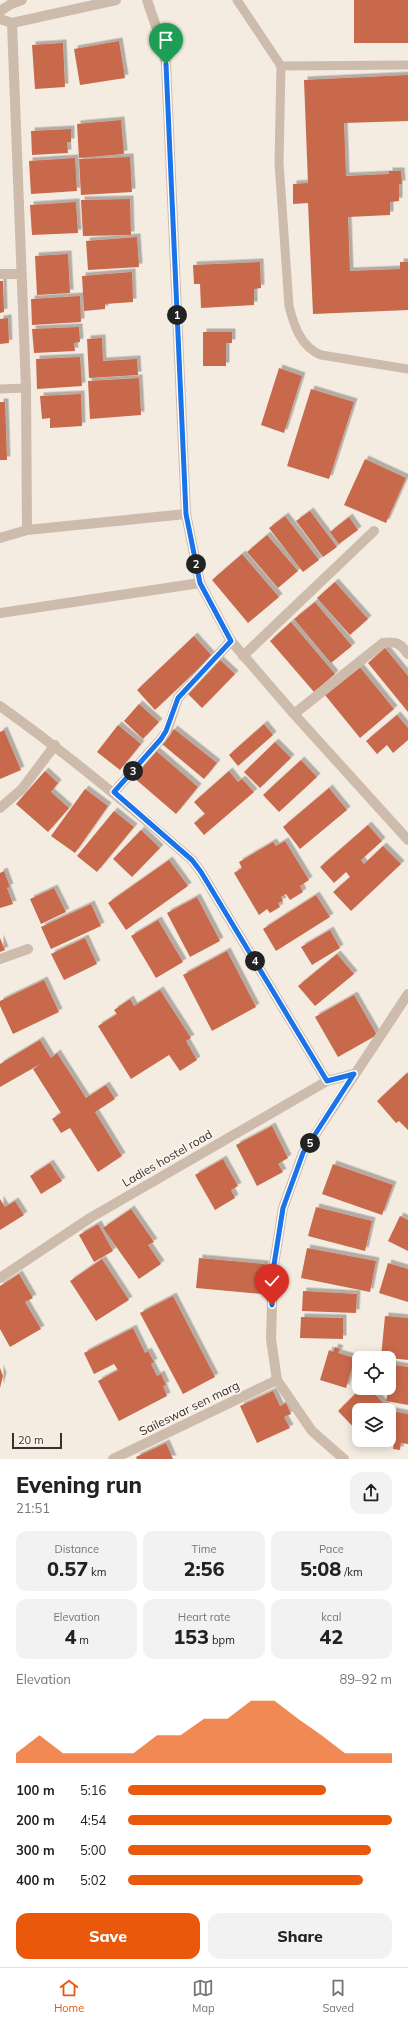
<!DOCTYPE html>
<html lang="en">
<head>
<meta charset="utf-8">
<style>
  :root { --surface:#fff; --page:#f2f2f2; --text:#222; --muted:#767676; --line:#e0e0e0; --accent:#ea580c }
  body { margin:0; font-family:Mulish,sans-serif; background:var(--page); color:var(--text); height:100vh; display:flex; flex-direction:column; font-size:15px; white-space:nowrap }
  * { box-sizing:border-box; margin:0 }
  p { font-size:13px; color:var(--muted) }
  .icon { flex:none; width:22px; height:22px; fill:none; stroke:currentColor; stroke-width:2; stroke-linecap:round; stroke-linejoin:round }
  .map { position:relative; height:1459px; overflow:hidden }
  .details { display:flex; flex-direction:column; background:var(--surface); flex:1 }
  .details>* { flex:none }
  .tools { position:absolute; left:352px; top:1351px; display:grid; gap:8px }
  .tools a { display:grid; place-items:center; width:44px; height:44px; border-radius:8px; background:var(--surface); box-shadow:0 2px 10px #0003; font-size:20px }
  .scale { position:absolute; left:12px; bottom:10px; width:50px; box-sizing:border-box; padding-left:4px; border:2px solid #3b302b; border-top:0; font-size:11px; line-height:14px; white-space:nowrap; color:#3b302b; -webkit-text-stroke:3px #fbf5ee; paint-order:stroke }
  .pin { position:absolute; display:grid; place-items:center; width:34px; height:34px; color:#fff; margin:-41px -17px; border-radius:50% 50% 50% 0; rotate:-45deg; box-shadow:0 0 4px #0007 }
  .pin .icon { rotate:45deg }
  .km { position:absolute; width:20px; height:20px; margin:-10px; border-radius:50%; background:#222; color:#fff; font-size:11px; line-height:20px; text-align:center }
  .round { display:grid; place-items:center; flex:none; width:42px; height:42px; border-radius:12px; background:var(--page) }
  .overview { display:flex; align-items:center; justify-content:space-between; height:68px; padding:0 16px }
  h1 { font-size:22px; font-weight:800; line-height:30px }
  .metrics { display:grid; grid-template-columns:repeat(3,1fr); gap:6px; height:68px; padding:4px 16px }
  .metrics div { display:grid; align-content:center; border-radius:10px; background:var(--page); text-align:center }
  .metrics b { font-size:20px; font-weight:800 }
  .metrics small { font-size:11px; font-weight:400 }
  .metrics p { font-size:11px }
  .chart { height:112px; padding:8px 16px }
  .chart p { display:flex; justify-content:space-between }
  .chart svg { width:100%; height:72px; margin-top:4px; fill:var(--accent); opacity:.7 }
  .primary-button { display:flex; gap:8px; margin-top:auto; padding:8px 16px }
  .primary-button a { flex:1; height:46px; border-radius:12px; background:var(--accent); color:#fff; font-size:16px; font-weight:800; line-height:46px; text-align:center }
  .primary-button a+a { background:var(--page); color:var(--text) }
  ul { padding:0 16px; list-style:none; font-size:13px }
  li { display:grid; grid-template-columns:64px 48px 1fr; align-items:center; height:30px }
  li i { height:10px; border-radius:5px; background:var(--accent) }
  .menu { display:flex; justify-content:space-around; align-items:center; height:56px; border-top:1px solid var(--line); background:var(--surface); font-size:11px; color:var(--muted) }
  .menu a { display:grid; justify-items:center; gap:2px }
  .menu .selected { color:var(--accent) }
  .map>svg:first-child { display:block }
</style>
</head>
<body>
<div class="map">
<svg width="408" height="1459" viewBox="0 0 408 1459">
  <defs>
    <filter id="shadow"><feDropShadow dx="3.5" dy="-3.5" stdDeviation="0" flood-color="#0004"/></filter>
  </defs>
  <rect width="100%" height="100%" fill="#f4ebe1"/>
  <!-- building -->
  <g fill="#c8694b" filter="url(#shadow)">
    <rect x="354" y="0" width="54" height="43"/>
    <polygon points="119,41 125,78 80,85 74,49"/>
    <polygon points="63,43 65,87 35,89 32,45"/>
    <polygon points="408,75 408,121 344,123 346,176 389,174 389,171 401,171 402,184 399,184 399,201 390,202 390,215 348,217 350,271 400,269 400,262 408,262 408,310 313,314 308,203 293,204 293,184 308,183 304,80"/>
    <polygon points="121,120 124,154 79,158 77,124"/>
    <polygon points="71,129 71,142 67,142 68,153 32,155 31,131"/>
    <polygon points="130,157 132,192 81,195 79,159"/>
    <polygon points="75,158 77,191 31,194 29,161"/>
    <polygon points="130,199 131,235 83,236 81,200"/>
    <polygon points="76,202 78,233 32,235 30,205"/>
    <polygon points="137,237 139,267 88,270 86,241"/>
    <polygon points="68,254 70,293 37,295 35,256"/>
    <polygon points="260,262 261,288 254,289 254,305 201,308 200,284 194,284 193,265"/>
    <polygon points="132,272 133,302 105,304 105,309 84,311 82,276"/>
    <polygon points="0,281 3,281 4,312 0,313"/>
    <polygon points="80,296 81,322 32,325 31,299"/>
    <polygon points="8,318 9,343 0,344 0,319"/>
    <polygon points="79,327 80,342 74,343 75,351 34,353 32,329"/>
    <polygon points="203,332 232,332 232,343 226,343 226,366 203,366"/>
    <polygon points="102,338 103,361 137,359 138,375 89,378 87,339"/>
    <polygon points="80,357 82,386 37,389 36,359"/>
    <polygon points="279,368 302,376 284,433 261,425"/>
    <polygon points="139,378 141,415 90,419 88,381"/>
    <polygon points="311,389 354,402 329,479 287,466"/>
    <polygon points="81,394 82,426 50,428 50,418 42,419 40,396"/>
    <polygon points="0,402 5,402 7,460 0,460"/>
    <polygon points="365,459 406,478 386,523 344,505"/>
    <polygon points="310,511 337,547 323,557 296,521"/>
    <polygon points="285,516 319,560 303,572 269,528"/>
    <polygon points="349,517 358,530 339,544 330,532"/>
    <polygon points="267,535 298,571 278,588 247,552"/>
    <polygon points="242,554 279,597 248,623 212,580"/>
    <polygon points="335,582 368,619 350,635 317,598"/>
    <polygon points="315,602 352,646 331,663 294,619"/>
    <polygon points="291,622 335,674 314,692 270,641"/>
    <polygon points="194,636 212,656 155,710 137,690"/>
    <polygon points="385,648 408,676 408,712 368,663"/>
    <polygon points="220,660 235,674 202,708 187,693"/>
    <polygon points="359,666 394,709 360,738 325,695"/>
    <polygon points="139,704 159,722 143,739 124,721"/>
    <polygon points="397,715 408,728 408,740 393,753 387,745 377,754 366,741"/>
    <polygon points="264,724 273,735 238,766 229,755"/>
    <polygon points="118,725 141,744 120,770 97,752"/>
    <polygon points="174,729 217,763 204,779 162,744"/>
    <polygon points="4,730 21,770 0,779 0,732"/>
    <polygon points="275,742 291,758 260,788 244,772"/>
    <polygon points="155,750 198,787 176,814 133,777"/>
    <polygon points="301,760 317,777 279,812 263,795"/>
    <polygon points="45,771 58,783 51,792 69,808 48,832 16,804"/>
    <polygon points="229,771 238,782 242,779 254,792 204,835 194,823 205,814 194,802"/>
    <polygon points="329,788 347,810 300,849 283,827"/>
    <polygon points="85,789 108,806 75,853 51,836"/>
    <polygon points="114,811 134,827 97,872 77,856"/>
    <polygon points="368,825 382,841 361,860 364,864 383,846 401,864 351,911 333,892 350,877 346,872 334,883 320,867"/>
    <polygon points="141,830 160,848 132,877 113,859"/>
    <polygon points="285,841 309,880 300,886 303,892 290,900 286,894 281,897 283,901 278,903 280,907 270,913 267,909 259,915 234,873 242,868 239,862 273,842 276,846"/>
    <polygon points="169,860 188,886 126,930 108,903"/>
    <polygon points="4,871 10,887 7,888 13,904 0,908 0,873"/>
    <polygon points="54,888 66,912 41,924 30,899"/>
    <polygon points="316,895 330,917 276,951 263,929"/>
    <polygon points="197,897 220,941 190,957 167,913"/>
    <polygon points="91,904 101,926 51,949 41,927"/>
    <polygon points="158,920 183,962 156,978 131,936"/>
    <polygon points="330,930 340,948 312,965 301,947"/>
    <polygon points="0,938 5,950 0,952"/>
    <polygon points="85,938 97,964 64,980 51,954"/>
    <polygon points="227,951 256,1007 212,1031 183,975"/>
    <polygon points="337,954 354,974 315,1006 298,986"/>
    <polygon points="44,980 59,1012 13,1034 0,1006 0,1001"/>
    <polygon points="160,990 191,1038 186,1041 197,1060 180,1071 169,1055 131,1079 98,1026 117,1014 114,1010 130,999 134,1006"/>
    <polygon points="354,995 377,1035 338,1057 315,1017"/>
    <polygon points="40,1040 51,1058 57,1053 86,1098 106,1085 115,1099 95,1112 122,1156 98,1172 70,1128 61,1133 52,1119 61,1113 33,1069 44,1062 0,1087 0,1064"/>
    <polygon points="407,1073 408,1074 408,1130 399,1121 396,1123 377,1101"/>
    <polygon points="272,1126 288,1158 278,1164 283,1172 257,1186 236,1145"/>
    <polygon points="223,1159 238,1186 231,1190 235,1198 215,1210 195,1175"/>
    <polygon points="50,1163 62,1181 41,1194 30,1176"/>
    <polygon points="333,1164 393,1185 382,1215 322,1194"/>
    <polygon points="0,1199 5,1207 15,1201 24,1215 0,1230"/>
    <polygon points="316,1207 372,1221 365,1251 308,1236"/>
    <polygon points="131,1209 154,1242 148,1245 161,1264 139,1279 103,1228"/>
    <polygon points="400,1216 408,1220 408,1251 388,1241"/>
    <polygon points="98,1224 113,1251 94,1262 79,1235"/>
    <polygon points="307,1248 376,1261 370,1292 301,1278"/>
    <polygon points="199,1258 265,1264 262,1294 196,1288"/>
    <polygon points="102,1259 129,1300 96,1321 70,1281"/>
    <polygon points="388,1263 408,1269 408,1302 379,1293"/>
    <polygon points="19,1274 33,1298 25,1302 41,1329 10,1347 0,1329 0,1286"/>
    <polygon points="303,1291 357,1294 356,1313 302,1311"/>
    <polygon points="173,1296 215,1377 183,1394 140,1313"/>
    <polygon points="385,1316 408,1318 408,1360 381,1357"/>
    <polygon points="301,1317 343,1318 343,1339 300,1338"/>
    <polygon points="133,1328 145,1353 148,1351 154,1362 151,1364 157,1376 161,1374 166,1385 163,1386 167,1396 119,1421 98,1381 118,1370 114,1364 94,1374 84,1353"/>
    <polygon points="335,1347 340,1349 338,1353 355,1358 346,1388 320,1380 329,1350 333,1352"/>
    <polygon points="389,1364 408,1367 408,1405 386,1401 389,1388"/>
    <polygon points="0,1368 3,1376 0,1388"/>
    <polygon points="361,1388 369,1388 389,1409 359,1410 359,1433 338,1411"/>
    <polygon points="273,1391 280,1406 286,1403 291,1414 284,1417 290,1428 257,1443 240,1406"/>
    <polygon points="392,1411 408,1414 408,1444 401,1443 400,1450 393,1449 394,1442 387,1441 389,1440"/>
    <polygon points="166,1443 173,1459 137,1459 136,1457"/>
  </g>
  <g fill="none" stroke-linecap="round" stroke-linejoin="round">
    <!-- service -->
    <g stroke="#cdbbac" stroke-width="9">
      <polyline points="237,0 281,66 408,65"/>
      <path d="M281,66L279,163L289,306C294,326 301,347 321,355L408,369"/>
      <polyline points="0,389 26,388"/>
    </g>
    <!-- minor -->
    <g stroke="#cdbbac" stroke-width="10">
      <polyline points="12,23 26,388 27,530"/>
      <polyline points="0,274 21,274"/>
      <polyline points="0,538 27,530 186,514"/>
      <polyline points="0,613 200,583"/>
      <polyline points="243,656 374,531"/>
      <path d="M0,706C69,755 129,805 192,860L201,872L327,1081"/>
      <path d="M294,714L383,643C396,641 400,643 408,654"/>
      <polyline points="114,792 161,739 167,731 178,698 231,641"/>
      <polyline points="0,808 22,789 55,745"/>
      <polyline points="0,959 28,949"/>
      <polyline points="0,1278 90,1218 327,1081 354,1074"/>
      <polyline points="113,1459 277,1380"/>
    </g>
    <!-- tertiary -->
    <g stroke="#cdbbac" stroke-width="10">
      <polyline points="147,0 163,47 166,64 186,514 200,583 231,641 294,714 408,840"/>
      <polyline points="0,11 11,4 22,0"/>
      <polyline points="0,19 12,23 116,0"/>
      <polyline points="344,1459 312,1431 277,1380 271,1339 273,1271 283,1208 303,1153 408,994"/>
    </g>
  </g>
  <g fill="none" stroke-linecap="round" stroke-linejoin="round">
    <!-- route casing -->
    <g stroke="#fff" stroke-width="8">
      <polyline id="route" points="166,64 186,514 200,583 231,641 178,698 166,731 161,739 114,792 192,860 201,872 327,1081 354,1074 303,1153 283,1208 273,1271 272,1305"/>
    </g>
    <!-- route -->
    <use href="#route" stroke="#1a73e8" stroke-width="5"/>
  </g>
  <g text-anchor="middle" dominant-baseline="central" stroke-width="3.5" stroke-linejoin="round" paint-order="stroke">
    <!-- street labels -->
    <g font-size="12" fill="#3b302b" stroke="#fbf5ee">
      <text transform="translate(167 1158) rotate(-30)">Ladies hostel road</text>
      <text transform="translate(189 1408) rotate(-26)">Saileswar sen marg</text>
    </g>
  </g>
</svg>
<div class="tools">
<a><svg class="icon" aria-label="locate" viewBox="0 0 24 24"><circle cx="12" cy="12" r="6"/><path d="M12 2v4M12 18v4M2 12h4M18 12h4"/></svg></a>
<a><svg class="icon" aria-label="layers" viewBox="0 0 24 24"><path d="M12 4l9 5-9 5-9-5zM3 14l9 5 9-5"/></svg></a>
</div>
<div class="scale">20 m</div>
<div class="pin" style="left:166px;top:64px;background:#1e9e55"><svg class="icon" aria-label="arrive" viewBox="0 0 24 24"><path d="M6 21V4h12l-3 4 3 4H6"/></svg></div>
<div class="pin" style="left:272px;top:1305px;background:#d93025"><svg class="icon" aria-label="check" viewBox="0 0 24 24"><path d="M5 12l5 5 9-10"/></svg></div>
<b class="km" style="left:177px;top:315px">1</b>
<b class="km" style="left:196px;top:564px">2</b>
<b class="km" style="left:133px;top:771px">3</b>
<b class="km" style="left:255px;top:961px">4</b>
<b class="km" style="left:310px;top:1143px">5</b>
</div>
<section class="details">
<div class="overview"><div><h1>Evening run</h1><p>21:51</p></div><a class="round"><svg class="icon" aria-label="share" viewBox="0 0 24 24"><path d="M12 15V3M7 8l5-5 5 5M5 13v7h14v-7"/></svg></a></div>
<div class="metrics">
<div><p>Distance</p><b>0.57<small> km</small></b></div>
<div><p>Time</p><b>2:56</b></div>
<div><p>Pace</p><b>5:08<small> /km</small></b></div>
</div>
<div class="metrics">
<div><p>Elevation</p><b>4<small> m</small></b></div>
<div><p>Heart rate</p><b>153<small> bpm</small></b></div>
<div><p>kcal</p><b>42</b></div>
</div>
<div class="chart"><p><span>Elevation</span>89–92 m</p>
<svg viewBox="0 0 160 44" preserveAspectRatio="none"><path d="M0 44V38L10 27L20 38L30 38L40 38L50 38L60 27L70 27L80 17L90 17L100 6L110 6L120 17L130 27L140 38L150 38L160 38V44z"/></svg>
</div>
<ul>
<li><b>100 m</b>5:16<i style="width:75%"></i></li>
<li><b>200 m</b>4:54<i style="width:100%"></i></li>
<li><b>300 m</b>5:00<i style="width:92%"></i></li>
<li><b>400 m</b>5:02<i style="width:89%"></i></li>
</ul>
<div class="primary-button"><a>Save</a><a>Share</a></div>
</section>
<nav class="menu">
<a class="selected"><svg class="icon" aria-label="home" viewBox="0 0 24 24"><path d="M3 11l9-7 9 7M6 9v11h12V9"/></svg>Home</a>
<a><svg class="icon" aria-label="map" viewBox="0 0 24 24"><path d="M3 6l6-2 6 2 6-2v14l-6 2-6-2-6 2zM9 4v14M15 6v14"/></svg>Map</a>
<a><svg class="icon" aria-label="saved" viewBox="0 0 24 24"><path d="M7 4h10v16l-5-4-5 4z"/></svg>Saved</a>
</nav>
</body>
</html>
